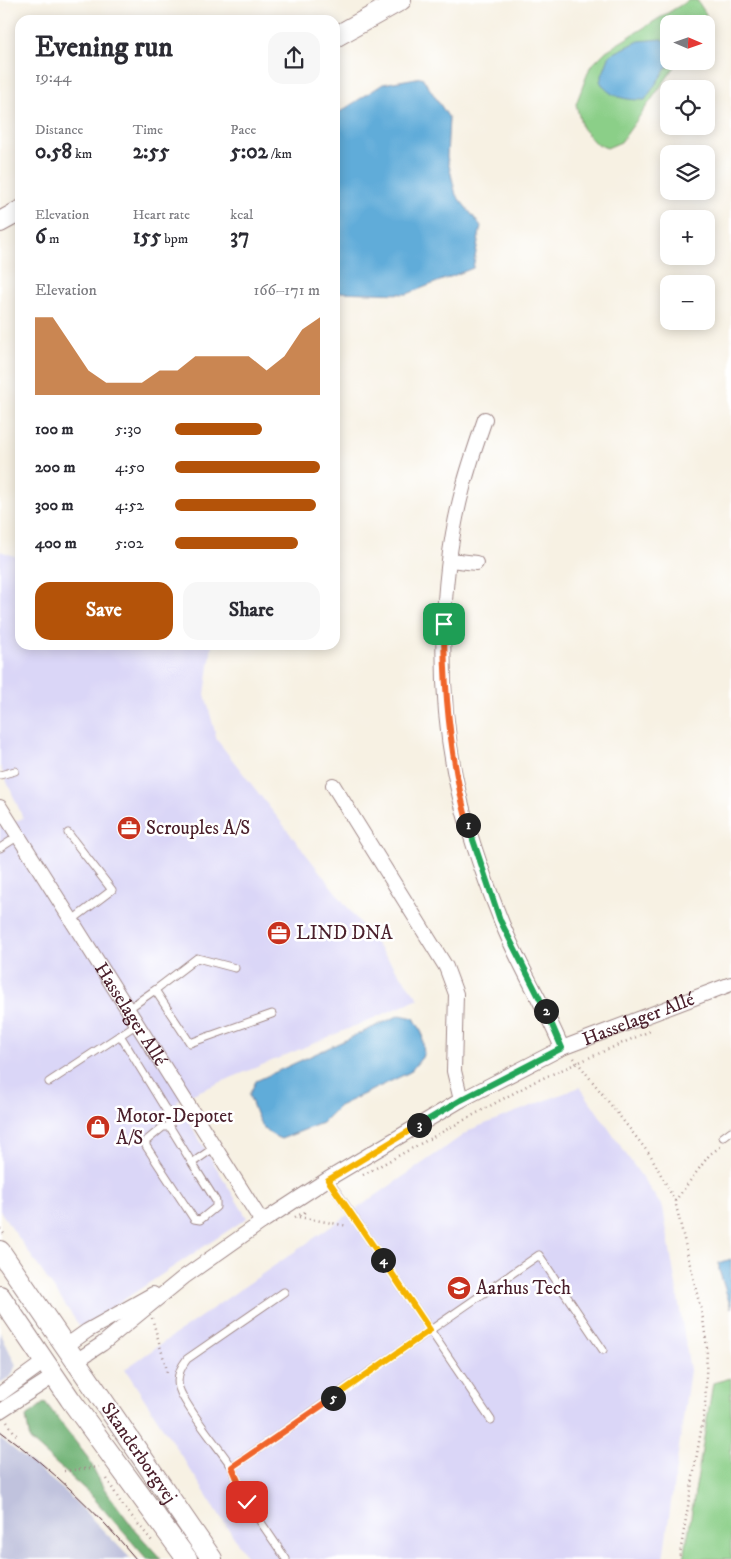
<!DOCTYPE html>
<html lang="en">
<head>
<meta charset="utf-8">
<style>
  :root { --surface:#fff; --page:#f7f7f7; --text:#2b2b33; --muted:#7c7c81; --accent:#b45309 }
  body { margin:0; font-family:"IM FELL DW Pica",serif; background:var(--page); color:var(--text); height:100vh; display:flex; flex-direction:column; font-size:19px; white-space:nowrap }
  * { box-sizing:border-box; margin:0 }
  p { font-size:16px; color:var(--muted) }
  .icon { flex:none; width:28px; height:28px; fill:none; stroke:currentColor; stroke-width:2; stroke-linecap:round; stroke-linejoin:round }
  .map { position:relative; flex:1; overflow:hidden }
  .sheet { position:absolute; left:15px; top:15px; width:325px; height:635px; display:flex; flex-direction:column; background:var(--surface); border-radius:15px; box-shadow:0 2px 12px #0003 }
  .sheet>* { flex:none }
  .needle { width:32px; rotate:92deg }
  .fabs { position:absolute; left:660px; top:15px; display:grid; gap:10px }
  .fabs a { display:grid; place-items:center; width:55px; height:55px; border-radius:10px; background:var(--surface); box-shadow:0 2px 12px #0003; font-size:25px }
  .pin { position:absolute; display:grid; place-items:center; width:42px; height:42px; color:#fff; margin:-21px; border-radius:10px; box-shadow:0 2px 8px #0006 }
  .km { position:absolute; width:25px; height:25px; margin:-12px; border-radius:50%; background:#222; color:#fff; font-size:14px; line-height:25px; text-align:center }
  .round { display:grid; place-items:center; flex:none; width:52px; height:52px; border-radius:15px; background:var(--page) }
  .overview { display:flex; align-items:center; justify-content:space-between; height:85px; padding:0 20px }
  h1 { font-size:28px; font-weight:700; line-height:38px }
  .stats { display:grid; grid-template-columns:repeat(3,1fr); gap:8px; height:85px; padding:5px 20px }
  .stats div { display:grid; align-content:center }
  .stats b { font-size:21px; font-weight:700 }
  .stats small { font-size:14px; font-weight:400 }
  .stats p { font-size:14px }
  .chart { height:140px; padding:10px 20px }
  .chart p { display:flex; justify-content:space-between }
  .chart svg { width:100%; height:90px; margin-top:5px; fill:var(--accent); opacity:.7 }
  .button { display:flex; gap:10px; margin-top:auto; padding:10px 20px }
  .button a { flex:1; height:58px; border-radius:15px; background:var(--accent); color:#fff; font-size:20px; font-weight:700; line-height:58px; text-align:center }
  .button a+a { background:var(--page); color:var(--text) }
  ul { padding:0 20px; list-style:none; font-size:16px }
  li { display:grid; grid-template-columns:80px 60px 1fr; align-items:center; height:38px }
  li i { height:12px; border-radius:6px; background:var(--accent) }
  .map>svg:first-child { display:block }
</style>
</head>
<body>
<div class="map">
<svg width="731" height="1559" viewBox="0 0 731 1559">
  <rect width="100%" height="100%" fill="#fff"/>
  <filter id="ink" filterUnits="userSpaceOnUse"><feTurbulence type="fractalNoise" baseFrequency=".02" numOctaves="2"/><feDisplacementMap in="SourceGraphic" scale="10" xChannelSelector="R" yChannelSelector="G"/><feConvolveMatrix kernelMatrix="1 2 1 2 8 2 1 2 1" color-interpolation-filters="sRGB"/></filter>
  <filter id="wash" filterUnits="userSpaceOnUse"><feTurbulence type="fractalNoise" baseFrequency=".0096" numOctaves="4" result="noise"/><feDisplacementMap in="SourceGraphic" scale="20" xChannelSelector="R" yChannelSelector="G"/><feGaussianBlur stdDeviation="1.12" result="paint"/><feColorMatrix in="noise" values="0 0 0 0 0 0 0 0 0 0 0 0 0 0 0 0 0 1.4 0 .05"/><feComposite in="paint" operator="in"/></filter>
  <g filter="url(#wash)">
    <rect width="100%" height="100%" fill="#f7f1e3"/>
    <!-- built -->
    <g fill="#dad6f7">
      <polygon points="0,551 20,558 20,645 212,645 205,694 217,740 419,999 176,1101 247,1218 81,1328 0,1211 0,823 2,827 23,818 0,766"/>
      <polygon points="580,1087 663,1208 690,1370 663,1559 248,1559 125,1369 472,1129"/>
    </g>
    <!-- industrial -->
    <g fill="#c0c2dd">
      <polygon points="0,1332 16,1365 11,1376 0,1383"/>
      <polygon points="0,1438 65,1491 131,1559 0,1559"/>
    </g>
    <!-- green -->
    <g fill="#8bcf88" stroke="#6a775a">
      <polygon points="689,0 697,0 706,14 704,24 669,24 669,44 662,39 668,68 671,61 679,61 621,142 607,148 595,143 582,128 576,104 590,67 606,51"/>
      <polygon points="731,1378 731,1559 684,1559 713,1383"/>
    </g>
    <!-- forest -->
    <polygon fill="#70b274" stroke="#5d6850" points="45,1402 88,1458 103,1487 135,1530 161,1559 147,1559 89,1493 30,1440 26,1417"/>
    <!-- water -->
    <g fill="#61acd9" stroke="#566682">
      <path d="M662,39L669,44V61H671L645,100C626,100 609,98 600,81L610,55L639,41Z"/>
      <polygon points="422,77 449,118 447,157 456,195 481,226 473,268 407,294 335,292 335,115 383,84"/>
      <path d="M400,1015L414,1018L422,1032L424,1055L410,1072L339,1106L322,1123L281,1139C258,1130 258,1117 249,1095L256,1081Z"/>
      <polygon points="731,1259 731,1308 719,1270 719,1263"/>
    </g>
  </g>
  <g filter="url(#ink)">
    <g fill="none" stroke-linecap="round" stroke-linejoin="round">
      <!-- lane casing -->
      <g stroke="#a08887" stroke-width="9">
        <g id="lane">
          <polyline points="0,775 15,771"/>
          <polyline points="68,833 112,890 71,921"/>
          <polyline points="0,848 17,837"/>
          <polyline points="155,990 197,958 235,968"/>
          <polyline points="128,1009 155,990 190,1043 272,1014"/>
          <polyline points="120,1035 169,1115 170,1127"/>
          <polyline points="49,1082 137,1024"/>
          <polyline points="723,1137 731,1131"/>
          <polyline points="192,1163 170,1127 163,1127 146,1141 146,1146 194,1219 200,1220 216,1207 216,1201 192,1163 215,1147"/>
          <polyline points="328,1179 491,1420"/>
          <path d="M232,1467C220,1449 185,1407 179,1388C176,1377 180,1368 187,1359L284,1292"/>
          <polyline points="286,1559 247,1502 232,1467 539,1255 603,1350"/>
        </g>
      </g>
      <!-- street casing -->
      <g stroke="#a08887" stroke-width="16">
        <g id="street">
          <path d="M485,419C477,442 469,465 463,488C439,578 437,694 457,785C467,830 483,875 500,918C517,963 544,1004 562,1048"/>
          <polyline points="450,560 476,563"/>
          <polyline points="333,785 446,967 456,994 454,1071 461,1100"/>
          <path id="s1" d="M0,807L262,1222"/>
          <polyline points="66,1346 87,1331 153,1294"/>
          <path id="s2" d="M76,1361L102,1344L184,1277L262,1222L328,1179L461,1100L562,1048L731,984"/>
          <polyline points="0,1394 44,1362"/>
          <polyline points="0,1411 54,1376"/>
        </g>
      </g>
      <!-- secondary casing -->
      <g stroke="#a08887" stroke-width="22">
        <g id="secondary">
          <polyline points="335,37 401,0"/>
          <polyline points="0,222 20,211"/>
          <path id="s3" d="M0,1251L212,1559"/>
          <polyline points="0,1296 70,1399 187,1559"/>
        </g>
      </g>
      <!-- path -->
      <g stroke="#a08887" stroke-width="2.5" stroke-dasharray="1 4" stroke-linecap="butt">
        <polyline points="574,1058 651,1156 675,1201 703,1319 707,1348 705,1407 679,1559"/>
        <polyline points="363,1175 534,1082 650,1031"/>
        <polyline points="675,1201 710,1154 722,1146"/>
        <polyline points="295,1217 305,1212"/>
        <polyline points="299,1217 348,1226"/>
        <polyline points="0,1229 5,1235"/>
        <polyline points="152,1318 167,1370 166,1374"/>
        <polyline points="7,1422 17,1436"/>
        <polyline points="64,1471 99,1467"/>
        <polyline points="107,1479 121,1503 152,1541"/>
      </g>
      <!-- lane -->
      <use href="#lane" stroke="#fff" stroke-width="7"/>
      <!-- street -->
      <use href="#street" stroke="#fff" stroke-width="14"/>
      <!-- secondary -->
      <use href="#secondary" stroke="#fff" stroke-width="20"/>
      <!-- tram -->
      <path stroke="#4a1f2b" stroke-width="1" d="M0,1431C51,1468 96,1511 136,1559"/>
    </g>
  </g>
  <g fill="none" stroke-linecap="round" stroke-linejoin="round" filter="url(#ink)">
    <!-- split-1 casing -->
    <g stroke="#fff" stroke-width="10">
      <path id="split-1" d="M444,624C444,693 450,758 468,825"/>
    </g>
    <!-- split-2 casing -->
    <g stroke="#fff" stroke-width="10">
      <polyline id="split-2" points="468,825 500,920 546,1011"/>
    </g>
    <!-- split-3 casing -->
    <g stroke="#fff" stroke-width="10">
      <polyline id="split-3" points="419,1125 461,1100 562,1048 546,1011"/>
    </g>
    <!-- split-4 casing -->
    <g stroke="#fff" stroke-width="10">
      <polyline id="split-4" points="383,1260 328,1180 419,1125"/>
    </g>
    <!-- split-5 casing -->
    <g stroke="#fff" stroke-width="10">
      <polyline id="split-5" points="333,1398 430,1330 383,1260"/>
    </g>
    <!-- split-6 casing -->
    <g stroke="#fff" stroke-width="10">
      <polyline id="split-6" points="247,1502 232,1467 333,1398"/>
    </g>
    <!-- split-1 -->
    <use href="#split-1" stroke="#f0652b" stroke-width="6"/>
    <!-- split-2 -->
    <use href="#split-2" stroke="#22a559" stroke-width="6"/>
    <!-- split-3 -->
    <use href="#split-3" stroke="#22a559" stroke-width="6"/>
    <!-- split-4 -->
    <use href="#split-4" stroke="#f5b400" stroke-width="6"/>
    <!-- split-5 -->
    <use href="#split-5" stroke="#f5b400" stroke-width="6"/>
    <!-- split-6 -->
    <use href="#split-6" stroke="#f0652b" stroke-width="6"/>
  </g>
  <!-- icons -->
  <defs>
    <g id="office-disc" transform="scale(1.25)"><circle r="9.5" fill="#c8321e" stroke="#fff"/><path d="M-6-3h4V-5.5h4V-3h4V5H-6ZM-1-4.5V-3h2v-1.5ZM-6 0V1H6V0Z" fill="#fff"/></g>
    <g id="shop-disc" transform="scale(1.25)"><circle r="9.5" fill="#c8321e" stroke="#fff"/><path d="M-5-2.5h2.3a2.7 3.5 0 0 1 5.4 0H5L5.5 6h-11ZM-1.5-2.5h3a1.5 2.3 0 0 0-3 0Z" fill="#fff"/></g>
    <g id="university-disc" transform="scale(1.25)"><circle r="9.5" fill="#c8321e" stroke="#fff"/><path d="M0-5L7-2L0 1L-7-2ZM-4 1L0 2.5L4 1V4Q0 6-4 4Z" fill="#fff"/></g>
  </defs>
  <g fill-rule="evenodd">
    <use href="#office-disc" x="129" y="828"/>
    <use href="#office-disc" x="279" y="933"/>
    <use href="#shop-disc" x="98" y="1127"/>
    <use href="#university-disc" x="459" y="1288"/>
  </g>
  <g text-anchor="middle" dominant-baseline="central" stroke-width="5" stroke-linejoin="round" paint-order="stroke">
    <!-- poi labels -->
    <g font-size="19" fill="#4a1f2b" stroke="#fff" text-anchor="start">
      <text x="146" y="828">Scrouples A/S</text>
      <text x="296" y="933">LIND DNA</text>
      <text x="116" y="1116">Motor-Depotet<tspan x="116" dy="22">A/S</tspan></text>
      <text x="476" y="1288">Aarhus Tech</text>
    </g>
    <!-- street labels -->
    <g font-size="19" fill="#4a1f2b" stroke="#fff">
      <text stroke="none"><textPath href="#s1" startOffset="245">Hasselager Allé</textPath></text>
      <text stroke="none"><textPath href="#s2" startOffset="661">Hasselager Allé</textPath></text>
      <text stroke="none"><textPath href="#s3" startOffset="245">Skanderborgvej</textPath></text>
    </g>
  </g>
</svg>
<div class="fabs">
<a><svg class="needle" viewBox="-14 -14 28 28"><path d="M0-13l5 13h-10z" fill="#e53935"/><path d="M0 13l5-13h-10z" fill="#7c7c81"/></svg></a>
<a><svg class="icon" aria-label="locate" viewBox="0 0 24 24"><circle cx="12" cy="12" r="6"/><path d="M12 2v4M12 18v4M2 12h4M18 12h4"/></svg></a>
<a><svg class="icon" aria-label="layers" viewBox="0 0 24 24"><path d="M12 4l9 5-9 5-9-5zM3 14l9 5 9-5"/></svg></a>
<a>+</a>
<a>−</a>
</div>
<div class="pin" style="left:444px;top:624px;background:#1e9e55"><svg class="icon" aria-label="arrive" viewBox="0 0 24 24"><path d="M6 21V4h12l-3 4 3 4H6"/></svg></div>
<div class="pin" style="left:247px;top:1502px;background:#d93025"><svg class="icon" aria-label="check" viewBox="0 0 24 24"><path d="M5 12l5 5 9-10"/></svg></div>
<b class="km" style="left:468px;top:825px">1</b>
<b class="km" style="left:546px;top:1011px">2</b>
<b class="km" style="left:419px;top:1125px">3</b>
<b class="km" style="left:383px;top:1260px">4</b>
<b class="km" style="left:333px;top:1398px">5</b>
<section class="sheet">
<div class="overview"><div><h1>Evening run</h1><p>19:44</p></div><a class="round"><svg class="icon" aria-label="share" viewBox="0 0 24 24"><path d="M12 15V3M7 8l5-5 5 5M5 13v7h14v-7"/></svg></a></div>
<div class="stats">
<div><p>Distance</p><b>0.58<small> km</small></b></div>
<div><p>Time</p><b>2:55</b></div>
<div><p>Pace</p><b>5:02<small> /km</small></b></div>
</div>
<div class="stats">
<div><p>Elevation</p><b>6<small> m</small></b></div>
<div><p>Heart rate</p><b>155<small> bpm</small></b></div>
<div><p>kcal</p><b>37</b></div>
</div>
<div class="chart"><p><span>Elevation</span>166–171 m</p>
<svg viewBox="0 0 160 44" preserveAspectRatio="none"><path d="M0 44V6L10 6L20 19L30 32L40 38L50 38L60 38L70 32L80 32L90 25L100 25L110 25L120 25L130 32L140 25L150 12L160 6V44z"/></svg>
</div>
<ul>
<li><b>100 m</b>5:30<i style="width:60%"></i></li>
<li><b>200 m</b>4:50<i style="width:100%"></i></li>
<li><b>300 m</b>4:52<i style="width:97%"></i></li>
<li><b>400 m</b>5:02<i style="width:85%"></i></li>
</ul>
<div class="button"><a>Save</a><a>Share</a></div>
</section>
</div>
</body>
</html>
